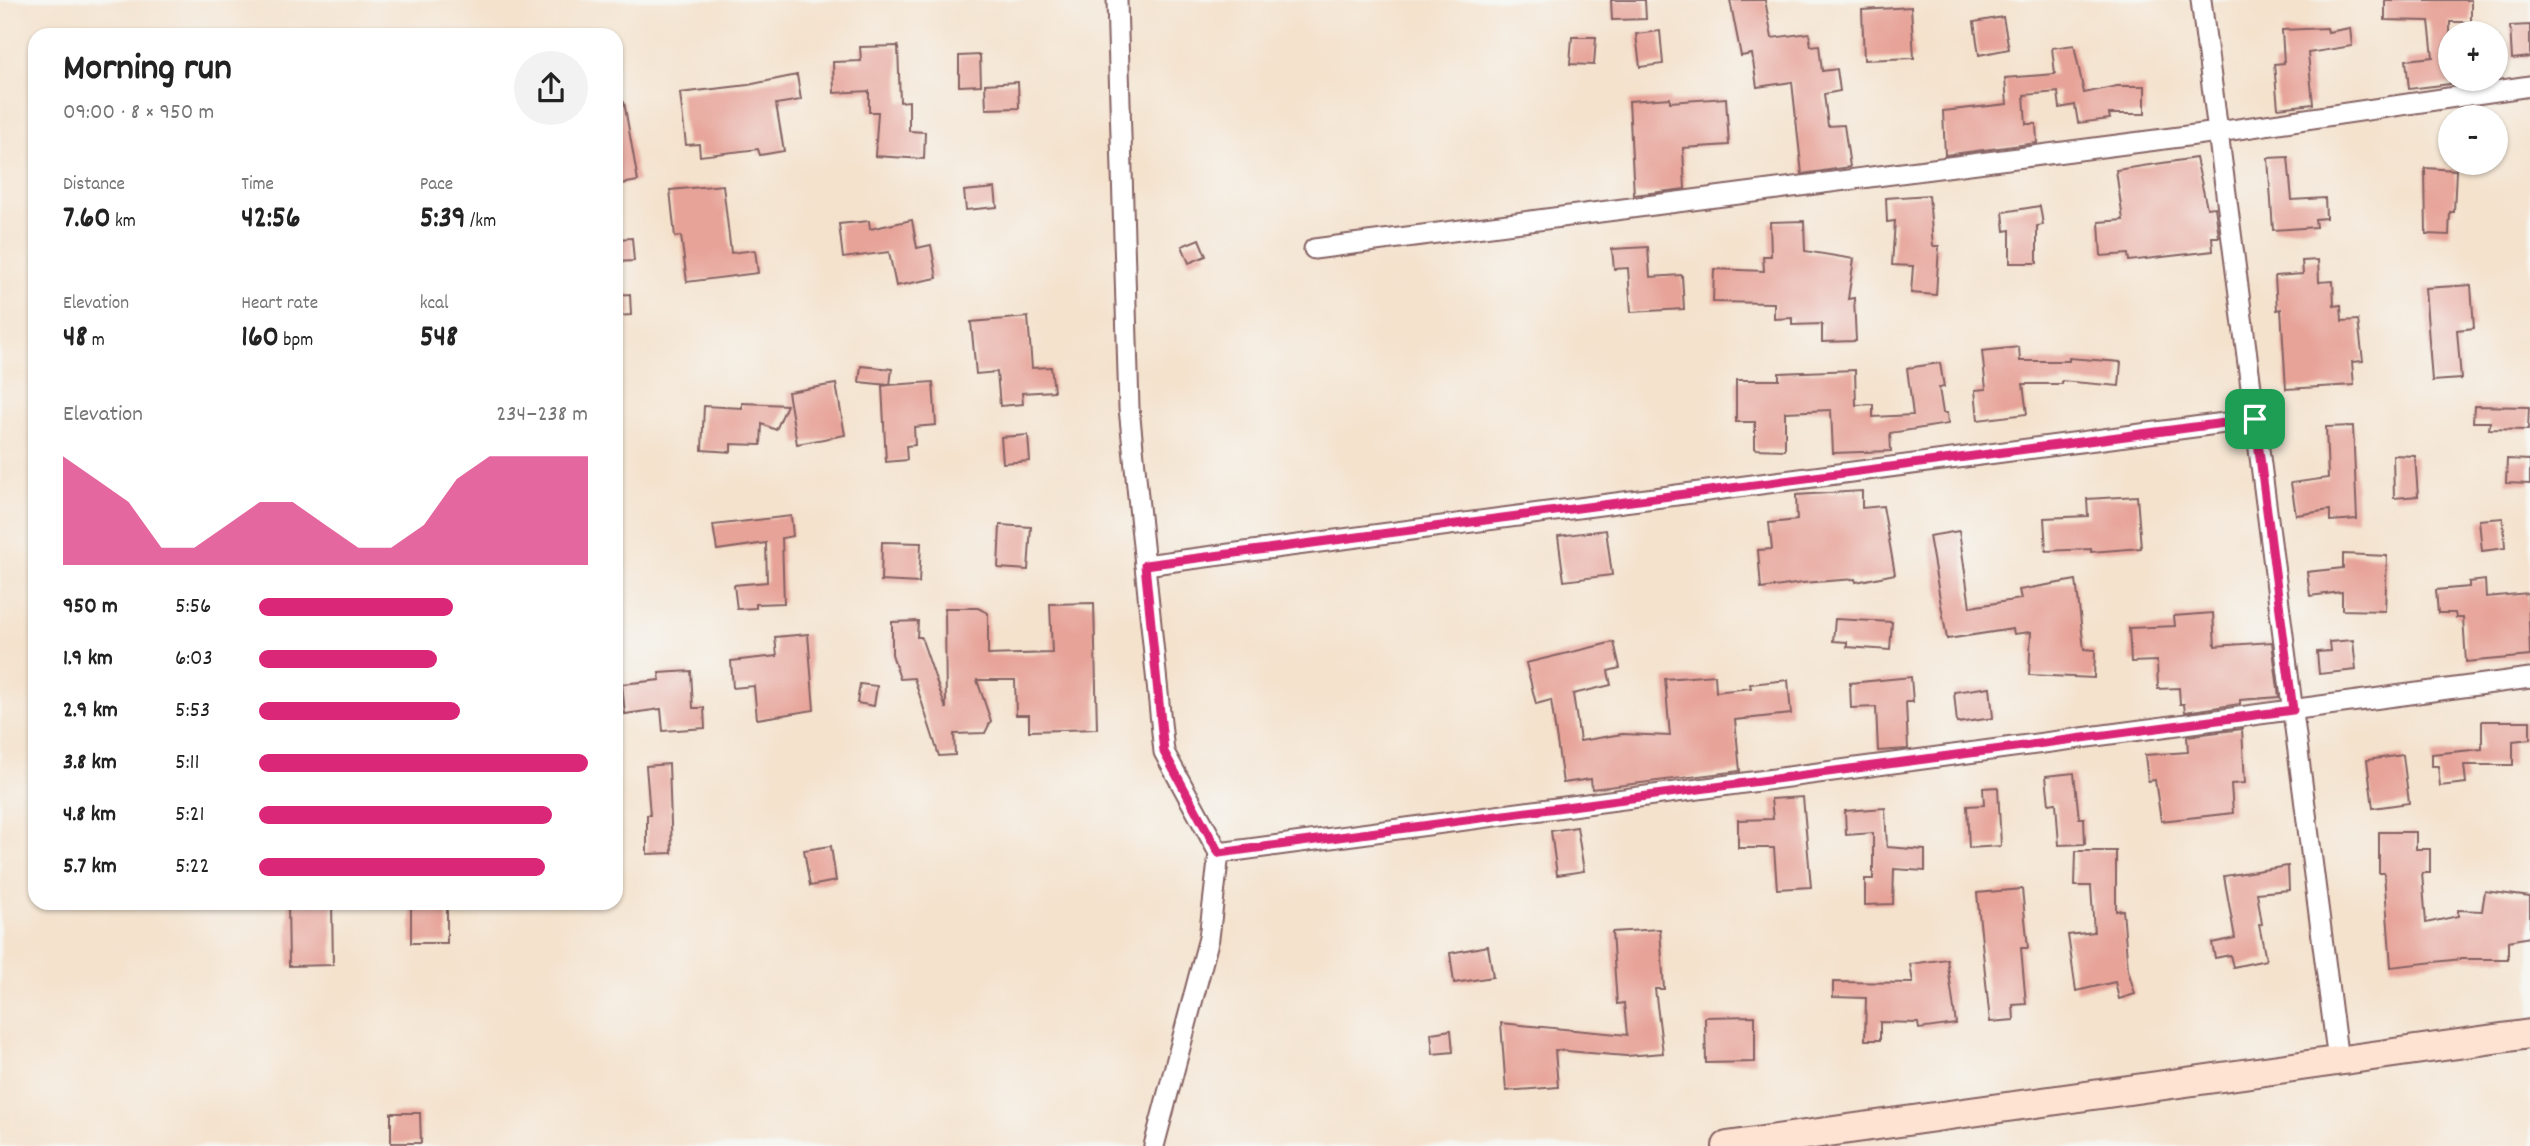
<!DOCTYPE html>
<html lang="en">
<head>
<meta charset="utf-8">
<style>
  :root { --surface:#fff; --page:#f2f2f2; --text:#222; --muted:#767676; --accent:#db2777 }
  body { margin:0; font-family:Dekko,sans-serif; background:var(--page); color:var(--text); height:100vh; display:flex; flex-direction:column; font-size:26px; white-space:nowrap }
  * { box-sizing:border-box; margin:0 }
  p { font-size:23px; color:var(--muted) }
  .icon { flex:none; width:38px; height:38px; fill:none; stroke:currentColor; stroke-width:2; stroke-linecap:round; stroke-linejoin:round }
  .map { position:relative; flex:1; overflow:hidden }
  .side { position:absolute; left:28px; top:28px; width:595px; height:882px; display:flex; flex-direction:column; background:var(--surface); border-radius:21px; box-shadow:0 2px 5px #0004 }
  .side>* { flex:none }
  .buttons { position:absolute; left:2438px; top:21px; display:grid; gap:14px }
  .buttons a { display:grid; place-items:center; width:70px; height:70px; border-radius:50%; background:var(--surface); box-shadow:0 2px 5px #0004; font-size:35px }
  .pin { position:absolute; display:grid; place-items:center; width:60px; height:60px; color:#fff; margin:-30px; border-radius:14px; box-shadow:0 4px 10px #0006 }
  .round { display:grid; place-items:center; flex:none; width:74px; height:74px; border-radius:37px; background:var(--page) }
  .headline { display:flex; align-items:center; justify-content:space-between; height:119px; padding:0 35px }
  h1 { font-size:38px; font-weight:700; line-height:52px }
  .stats { display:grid; grid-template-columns:repeat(3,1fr); gap:10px; height:119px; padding:7px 35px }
  .stats div { display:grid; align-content:center }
  .stats b { font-size:30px; font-weight:700 }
  .stats small { font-size:19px; font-weight:400 }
  .stats p { font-size:19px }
  .chart { height:196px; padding:14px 35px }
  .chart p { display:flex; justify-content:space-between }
  .chart svg { width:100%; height:126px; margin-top:7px; fill:var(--accent); opacity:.7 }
  ul { padding:0 35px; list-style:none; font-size:23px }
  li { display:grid; grid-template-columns:112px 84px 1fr; align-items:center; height:52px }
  li i { height:18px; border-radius:9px; background:var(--accent) }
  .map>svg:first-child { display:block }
</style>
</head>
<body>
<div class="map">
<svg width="2530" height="1146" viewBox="0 0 2530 1146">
  <rect width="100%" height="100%" fill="#f6f6f2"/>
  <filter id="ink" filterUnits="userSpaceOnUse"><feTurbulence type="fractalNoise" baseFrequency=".0143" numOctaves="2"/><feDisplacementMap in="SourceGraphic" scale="14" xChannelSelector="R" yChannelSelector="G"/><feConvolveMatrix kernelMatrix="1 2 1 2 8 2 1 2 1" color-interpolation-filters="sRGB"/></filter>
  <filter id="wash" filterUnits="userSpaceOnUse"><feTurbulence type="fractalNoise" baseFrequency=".00686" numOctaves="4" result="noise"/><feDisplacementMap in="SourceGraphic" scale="28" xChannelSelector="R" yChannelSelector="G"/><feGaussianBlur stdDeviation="1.57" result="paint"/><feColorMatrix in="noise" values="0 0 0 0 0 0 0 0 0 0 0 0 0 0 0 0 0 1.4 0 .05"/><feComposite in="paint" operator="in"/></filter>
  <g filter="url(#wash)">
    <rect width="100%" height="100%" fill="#f4e2cd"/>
    <g id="blocks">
      <!-- building -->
      <g fill="#e7a398">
        <polygon points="1611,0 1645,0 1646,19 1612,20"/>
        <polygon points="1730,0 1765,0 1772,38 1809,33 1811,46 1819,45 1822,71 1837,69 1840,91 1824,94 1828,126 1844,125 1850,167 1802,174 1792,82 1757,87 1752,54 1741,56"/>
        <polygon points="2385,0 2471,0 2471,22 2450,22 2450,84 2409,89 2406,60 2433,57 2429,21 2385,20"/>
        <polygon points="1911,7 1914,58 1864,60 1862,10"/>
        <polygon points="2003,17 2009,49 1979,55 1974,22"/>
        <polygon points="2530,25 2530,57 2512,59 2510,26"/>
        <polygon points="2327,28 2328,32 2350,28 2352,46 2308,53 2313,104 2278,108 2274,64 2284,63 2282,30"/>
        <polygon points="1660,31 1663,64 1640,67 1636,34"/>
        <polygon points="1572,37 1596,37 1594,65 1570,64"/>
        <polygon points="2074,45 2084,93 2117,86 2145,86 2145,114 2109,114 2110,119 2078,123 2075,105 2060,108 2058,92 2024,95 2026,124 2036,124 2037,143 1945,155 1943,111 2007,104 2005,78 2055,74 2052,48"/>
        <polygon points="898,46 900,102 909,101 909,131 925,132 924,159 875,156 878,112 869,112 869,91 834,93 833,62 861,61 860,47"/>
        <polygon points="980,55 981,85 959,86 959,56"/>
        <polygon points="797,75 801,100 776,104 784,151 760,155 758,149 700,156 699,144 686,145 680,93 748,85"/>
        <polygon points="1018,82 1019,108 986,109 985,84"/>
        <polygon points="1670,98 1670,102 1726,98 1729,145 1683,148 1685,189 1634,195 1629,101"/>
        <polygon points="624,102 638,181 616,185 616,103"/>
        <polygon points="2288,157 2292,200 2325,198 2326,218 2315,219 2316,227 2273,230 2268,158"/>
        <polygon points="2196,158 2207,208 2215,207 2219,237 2212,237 2213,251 2129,261 2128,254 2101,256 2099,222 2123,220 2116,170"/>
        <polygon points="2425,168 2456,170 2454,212 2450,212 2449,235 2426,234"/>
        <polygon points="723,185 731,253 755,250 758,273 687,282 681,236 675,237 670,190"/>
        <polygon points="995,188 997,207 966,210 964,191"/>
        <polygon points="1929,195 1933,246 1939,246 1936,295 1911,293 1913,266 1892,265 1895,221 1887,222 1886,198"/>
        <polygon points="2040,206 2043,225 2037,226 2037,263 2010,263 2010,230 2005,231 2003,212"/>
        <polygon points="912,220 917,248 931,245 937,278 896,286 889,252 843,258 839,224 869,221 870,229"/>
        <polygon points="1804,221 1805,251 1854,259 1848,299 1854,298 1856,341 1822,342 1822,324 1792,325 1792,318 1774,319 1774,303 1713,302 1714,269 1764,271 1763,256 1771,256 1770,222"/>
        <polygon points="632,238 634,261 616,262 616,239"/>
        <polygon points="1199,239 1206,256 1189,263 1182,246"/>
        <polygon points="1648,247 1650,277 1682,275 1684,309 1631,312 1628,268 1614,269 1612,249"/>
        <polygon points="2318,260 2319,282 2333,281 2334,306 2341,305 2342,321 2358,320 2363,361 2352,362 2354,385 2286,389 2281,309 2277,310 2275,276 2303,274 2302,261"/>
        <polygon points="2471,285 2474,328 2457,330 2461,379 2432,381 2425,288"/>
        <polygon points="630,294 631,315 616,316 616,295"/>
        <polygon points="1028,317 1032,368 1051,367 1054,391 1022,393 1023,404 1000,406 997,372 976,374 971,322"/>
        <polygon points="2019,347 2020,361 2069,361 2069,358 2121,362 2119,386 2062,381 2062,384 2023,384 2027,414 1978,420 1975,390 1986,389 1982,351"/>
        <polygon points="1940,363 1944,387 1939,388 1943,413 1947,413 1948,424 1890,433 1891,451 1833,453 1831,410 1785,412 1785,450 1755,449 1755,422 1736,422 1736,380 1779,380 1779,373 1855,370 1856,405 1873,404 1873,417 1913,415 1907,368"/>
        <polygon points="861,366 892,369 890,385 933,382 936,425 914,427 915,445 906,446 907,460 886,462 882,386 889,385 859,382"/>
        <polygon points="836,384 845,435 797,444 788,392"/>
        <polygon points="742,403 787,405 776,430 762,424 761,445 731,444 731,452 702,450 704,406 742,408"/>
        <polygon points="2474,406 2529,407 2528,430 2489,429 2490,422 2473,422"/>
        <polygon points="2353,426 2357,519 2330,521 2330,510 2296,515 2291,483 2328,478 2326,427"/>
        <polygon points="1028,435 1030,461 1003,463 1001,437"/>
        <polygon points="2393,455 2415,456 2418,496 2394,498"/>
        <polygon points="2507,459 2530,460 2530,484 2506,483"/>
        <polygon points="1862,491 1862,508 1883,506 1895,574 1856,582 1855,579 1802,583 1761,589 1758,550 1772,549 1769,523 1797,520 1796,495"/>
        <polygon points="2137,496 2141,548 2091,552 2091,549 2046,551 2044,518 2088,516 2087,499"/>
        <polygon points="791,516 793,536 782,538 784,603 756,604 756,608 737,609 734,585 767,582 766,543 717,550 713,525"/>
        <polygon points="2503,518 2505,548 2482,551 2479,520"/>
        <polygon points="1000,525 1031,527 1028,570 998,568"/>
        <polygon points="1606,530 1612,575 1564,581 1558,536"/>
        <polygon points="1959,531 1970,607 2021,599 2019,590 2076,580 2084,649 2095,650 2094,678 2029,675 2031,632 2014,634 2013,629 1947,639 1929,536"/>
        <polygon points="882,542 921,543 919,583 881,581"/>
        <polygon points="2343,554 2387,556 2385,611 2342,610 2342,592 2310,596 2307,572 2343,568"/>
        <polygon points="2485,580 2486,597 2528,593 2530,656 2466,662 2463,618 2456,618 2455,613 2438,613 2436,590 2469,587 2469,582"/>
        <polygon points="1094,603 1097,729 1029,731 1029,715 1016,715 1015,680 977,680 991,721 985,733 954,734 955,755 939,756 914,678 900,679 892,654 892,622 918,621 917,637 921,637 946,709 945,608 978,608 988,613 988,655 1052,653 1050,604"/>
        <polygon points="2213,613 2215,646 2272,642 2279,697 2240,700 2240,704 2185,712 2184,704 2180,704 2179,688 2158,689 2157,661 2131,662 2129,628 2175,626 2174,616"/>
        <polygon points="1835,619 1892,622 1890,650 1847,647 1847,642 1833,641"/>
        <polygon points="808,634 814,710 757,719 754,686 733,688 731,661 777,656 775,637"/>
        <polygon points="2353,640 2356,670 2319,674 2317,652 2330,651 2329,642"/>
        <polygon points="1614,642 1620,668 1608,671 1611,685 1573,694 1580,741 1622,734 1670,736 1665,679 1715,675 1716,692 1751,688 1750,684 1788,680 1791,714 1735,720 1740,771 1592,789 1591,779 1563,783 1551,700 1536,704 1526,663"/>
        <polygon points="691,671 693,708 704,708 705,728 663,731 661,709 625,714 622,684 660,680 659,673"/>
        <polygon points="1911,677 1913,702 1906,702 1908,749 1878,751 1876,707 1851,708 1850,683"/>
        <polygon points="860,684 877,686 874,706 857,703"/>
        <polygon points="1990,687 1993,718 1957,723 1954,692"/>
        <polygon points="2482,721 2530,721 2530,739 2513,741 2513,765 2464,765 2466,783 2440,786 2438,766 2432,766 2432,754 2482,749"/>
        <polygon points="2242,729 2245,783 2231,784 2233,813 2161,821 2155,780 2148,781 2145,755 2188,752 2187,736"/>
        <polygon points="2403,755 2409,803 2373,808 2367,760"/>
        <polygon points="669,764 672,853 647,854 647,815 650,815 646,766"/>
        <polygon points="2074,773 2079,818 2084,818 2085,844 2059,845 2056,803 2049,804 2046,776"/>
        <polygon points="1998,787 2001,846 1969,848 1967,806 1984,805 1983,788"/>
        <polygon points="1803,797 1811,887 1777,889 1774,848 1738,848 1738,820 1773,819 1771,799"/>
        <polygon points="1885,808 1887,847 1925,850 1925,871 1894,869 1893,904 1865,905 1865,879 1873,879 1873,833 1846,835 1845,811"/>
        <polygon points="1577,827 1584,871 1557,875 1551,831"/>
        <polygon points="2379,832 2416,832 2416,849 2430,849 2430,873 2422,873 2426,923 2458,916 2458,910 2482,911 2485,891 2530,897 2530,937 2508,941 2508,959 2461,959 2391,967 2384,873 2379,873"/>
        <polygon points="831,846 836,881 810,886 804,850"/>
        <polygon points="2076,851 2116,851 2116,911 2123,910 2128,970 2135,994 2119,999 2115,982 2076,991 2068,935 2094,932 2091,886 2075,886"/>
        <polygon points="2288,866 2289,890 2257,893 2262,924 2259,925 2266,960 2233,967 2230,955 2215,958 2212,943 2235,938 2224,876"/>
        <polygon points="2022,889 2028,948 2021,948 2026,1004 2013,1005 2014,1020 1990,1022 1977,893"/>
        <polygon points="288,903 332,903 333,965 289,966"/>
        <rect x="411" y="903" width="36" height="40"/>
        <polygon points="1660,929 1664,989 1655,989 1663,1053 1626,1056 1555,1050 1558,1087 1506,1091 1501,1023 1627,1035 1624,1003 1617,1004 1612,932"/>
        <polygon points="1488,946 1493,977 1454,983 1450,953"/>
        <polygon points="1947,959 1956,1024 1919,1029 1918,1023 1880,1022 1880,1040 1865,1040 1866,998 1833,997 1833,982 1913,983 1910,964"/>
        <polygon points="1755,1016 1755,1062 1706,1063 1705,1017"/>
        <polygon points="1451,1030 1453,1052 1433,1054 1431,1033"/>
        <polygon points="391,1113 420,1113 421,1143 391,1143"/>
      </g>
    </g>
  </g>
  <g filter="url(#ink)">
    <use href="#blocks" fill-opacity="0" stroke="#866364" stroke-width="2"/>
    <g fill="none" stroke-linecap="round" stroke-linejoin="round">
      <!-- street casing -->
      <g stroke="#866364" stroke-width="23">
        <g id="street">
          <polyline points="1117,0 1129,408 1164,752 1219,853 1209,938 1154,1146"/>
          <polyline points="2201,0 2338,1061"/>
          <polyline points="1314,249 2218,132 2530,86"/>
          <polyline points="1145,565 2255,419"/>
          <polyline points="1219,853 2530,678"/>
        </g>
      </g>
      <!-- secondary casing -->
      <g stroke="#866364" stroke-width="32">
        <polyline id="secondary" points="1727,1146 2530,1034"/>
      </g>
      <!-- street -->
      <use href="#street" stroke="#fff" stroke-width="19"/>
      <!-- secondary -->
      <use href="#secondary" stroke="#fee3d2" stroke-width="28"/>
    </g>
  </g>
  <g fill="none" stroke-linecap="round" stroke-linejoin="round" filter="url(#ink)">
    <!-- route casing -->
    <g stroke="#fff" stroke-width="14">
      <polygon id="route" points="2255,419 2293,710 1219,853 1164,752 1145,565"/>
    </g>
    <!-- route -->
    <use href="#route" stroke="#db2777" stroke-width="9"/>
  </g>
</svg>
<div class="buttons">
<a>+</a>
<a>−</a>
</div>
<div class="pin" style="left:2255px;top:419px;background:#1e9e55"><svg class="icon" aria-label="arrive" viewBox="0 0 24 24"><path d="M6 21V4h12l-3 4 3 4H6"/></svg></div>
<section class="side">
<div class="headline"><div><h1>Morning run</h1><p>09:00 · 8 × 950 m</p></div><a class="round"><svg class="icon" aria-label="share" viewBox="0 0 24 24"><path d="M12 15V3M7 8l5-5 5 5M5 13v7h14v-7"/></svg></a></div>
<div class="stats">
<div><p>Distance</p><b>7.60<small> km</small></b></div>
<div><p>Time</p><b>42:56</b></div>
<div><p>Pace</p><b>5:39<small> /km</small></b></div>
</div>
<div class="stats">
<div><p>Elevation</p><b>48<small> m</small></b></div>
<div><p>Heart rate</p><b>160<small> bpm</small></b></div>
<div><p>kcal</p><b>548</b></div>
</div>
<div class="chart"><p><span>Elevation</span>234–238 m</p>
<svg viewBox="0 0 160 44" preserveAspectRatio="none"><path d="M0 44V6L10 14L20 22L30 38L40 38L50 30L60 22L70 22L80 30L90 38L100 38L110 30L120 14L130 6L140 6L150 6L160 6V44z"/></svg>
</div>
<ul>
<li><b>950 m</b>5:56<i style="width:59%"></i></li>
<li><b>1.9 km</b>6:03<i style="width:54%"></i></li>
<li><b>2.9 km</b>5:53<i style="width:61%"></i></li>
<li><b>3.8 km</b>5:11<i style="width:100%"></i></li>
<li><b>4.8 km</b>5:21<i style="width:89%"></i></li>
<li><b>5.7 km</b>5:22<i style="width:87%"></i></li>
</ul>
</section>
</div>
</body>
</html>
